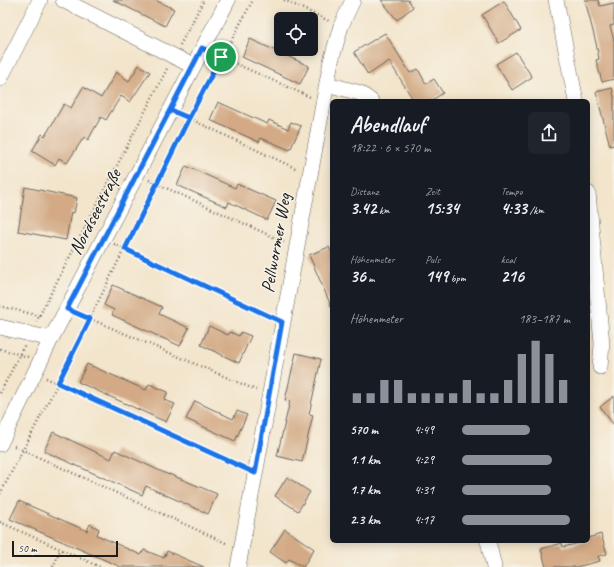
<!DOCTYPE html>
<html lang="de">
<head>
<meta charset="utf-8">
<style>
  :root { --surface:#171b24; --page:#20242c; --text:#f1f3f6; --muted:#9ea1a6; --accent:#8c9099 }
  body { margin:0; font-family:Caveat,sans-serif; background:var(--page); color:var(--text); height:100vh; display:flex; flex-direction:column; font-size:15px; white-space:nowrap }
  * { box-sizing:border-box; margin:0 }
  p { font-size:13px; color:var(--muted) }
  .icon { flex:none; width:22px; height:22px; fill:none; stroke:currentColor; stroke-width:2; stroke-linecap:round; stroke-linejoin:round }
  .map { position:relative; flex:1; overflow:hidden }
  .details { position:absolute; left:330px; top:99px; width:260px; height:444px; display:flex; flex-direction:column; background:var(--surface); border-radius:6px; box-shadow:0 2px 10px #0003 }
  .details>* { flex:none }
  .fabs { position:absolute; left:274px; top:12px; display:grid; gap:8px }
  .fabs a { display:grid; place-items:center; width:44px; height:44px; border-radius:6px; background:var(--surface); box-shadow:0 2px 10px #0003; font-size:20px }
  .scale { position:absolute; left:12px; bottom:10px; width:106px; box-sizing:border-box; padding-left:4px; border:2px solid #1c1c1c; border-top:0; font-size:11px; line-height:14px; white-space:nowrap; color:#1c1c1c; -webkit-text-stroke:3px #f7f3e8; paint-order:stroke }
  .pin { position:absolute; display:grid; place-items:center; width:34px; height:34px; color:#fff; margin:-17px; border:2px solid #fff; border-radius:50%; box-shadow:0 1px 4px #0007 }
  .round { display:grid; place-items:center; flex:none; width:42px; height:42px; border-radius:6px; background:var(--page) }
  .summary { display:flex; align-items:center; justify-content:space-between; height:68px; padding:0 20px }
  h1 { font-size:22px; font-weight:600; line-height:30px }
  .metrics { display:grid; grid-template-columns:repeat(3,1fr); gap:6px; height:68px; padding:4px 20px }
  .metrics div { display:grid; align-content:center }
  .metrics b { font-size:17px; font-weight:600 }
  .metrics small { font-size:11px; font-weight:400 }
  .metrics p { font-size:11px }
  .chart { height:112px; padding:8px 20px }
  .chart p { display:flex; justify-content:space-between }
  .chart svg { width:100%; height:72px; margin-top:4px; stroke:var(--accent); stroke-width:6 }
  ul { padding:0 20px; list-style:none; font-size:13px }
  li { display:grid; grid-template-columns:64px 48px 1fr; align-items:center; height:30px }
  li i { height:10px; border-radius:5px; background:var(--accent) }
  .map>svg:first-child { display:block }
</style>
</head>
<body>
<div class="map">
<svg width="614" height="567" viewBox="0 0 614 567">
  <rect width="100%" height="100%" fill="#f7f3e8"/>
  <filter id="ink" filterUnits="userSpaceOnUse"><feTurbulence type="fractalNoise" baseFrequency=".025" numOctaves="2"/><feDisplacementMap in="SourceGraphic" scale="8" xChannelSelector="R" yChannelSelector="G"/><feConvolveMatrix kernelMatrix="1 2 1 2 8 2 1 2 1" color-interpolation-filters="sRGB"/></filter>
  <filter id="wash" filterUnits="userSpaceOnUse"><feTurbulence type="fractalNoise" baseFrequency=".012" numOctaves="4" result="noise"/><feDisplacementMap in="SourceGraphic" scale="16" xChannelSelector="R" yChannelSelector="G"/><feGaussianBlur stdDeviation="0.9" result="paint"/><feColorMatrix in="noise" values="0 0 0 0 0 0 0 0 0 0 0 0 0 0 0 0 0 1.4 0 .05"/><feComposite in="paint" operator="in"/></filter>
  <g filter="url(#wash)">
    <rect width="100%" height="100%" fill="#f3e5cc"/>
    <g id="blocks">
      <!-- building -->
      <g fill="#d3aa85">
        <polygon points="113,0 155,0 174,9 165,26"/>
        <polygon points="381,0 408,0 413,7 397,20"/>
        <polygon points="585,0 598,0 600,6 614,3 614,25 610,26 614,41 614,79 602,82 596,60 599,59 596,43"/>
        <polygon points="504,1 521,30 499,43 482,15"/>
        <polygon points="385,33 410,73 418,69 426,84 434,79 443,93 431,101 414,101 389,61 368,75 354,52"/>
        <polygon points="250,39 309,66 300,84 242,57"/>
        <polygon points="516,52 532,77 512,90 496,64"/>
        <polygon points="139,65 150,72 130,102 121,96 106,120 101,117 88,140 84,137 67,163 59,158 55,165 32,151 42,134 45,136 64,104 71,108 83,87 101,98 116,72 129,81"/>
        <polygon points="612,88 614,97 614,145 610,146 596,92"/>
        <polygon points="218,102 267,124 269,120 288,129 291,122 301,126 290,150 261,138 259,142 210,120"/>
        <polygon points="186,166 235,188 237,184 276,201 267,220 229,202 227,207 177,185"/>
        <polygon points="25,187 77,198 74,213 71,212 66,240 18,231"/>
        <polygon points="329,247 332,253 332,308 309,255"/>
        <polygon points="113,285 162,307 159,314 189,328 180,346 112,315 114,310 104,305"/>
        <polygon points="209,326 228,335 230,332 239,336 241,332 251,336 239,363 201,345"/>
        <polygon points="296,353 321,359 309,414 313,415 302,462 277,456 290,401 285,400"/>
        <polygon points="87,364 146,390 149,384 168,392 164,400 175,404 166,422 78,382"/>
        <polygon points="614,396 614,425 600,407"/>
        <polygon points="195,401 233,419 237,411 247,415 235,441 186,419"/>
        <polygon points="53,432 111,459 115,450 169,475 169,474 217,494 208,514 146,486 142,495 44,451"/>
        <polygon points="287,477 310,492 298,511 275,496"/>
        <polygon points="19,501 87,531 90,524 99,529 97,535 141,555 144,550 164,558 167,551 204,567 121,567 10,519"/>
        <polygon points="285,529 314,549 303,567 289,559 286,563 270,552"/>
        <polygon points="601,534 607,554 598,556 600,561 576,567 546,567 541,549 562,543 563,547 588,541 588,538"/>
      </g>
    </g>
  </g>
  <g filter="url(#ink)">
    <use href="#blocks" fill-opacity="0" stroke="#67625a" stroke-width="1"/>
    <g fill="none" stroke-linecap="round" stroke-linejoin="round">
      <!-- minor casing -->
      <g stroke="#67625a" stroke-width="16">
        <g id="minor">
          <polyline points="63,0 193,66"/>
          <polyline points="556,0 576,101"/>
          <polyline points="0,79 40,0"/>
          <polyline points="327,84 360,93 371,101"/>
          <polyline points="588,193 602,344 600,367"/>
          <polyline points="0,327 51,339"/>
          <polyline points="0,444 51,339 228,0"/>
          <polyline points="488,541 494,567"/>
          <polyline points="238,567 331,61 341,26 353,0"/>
        </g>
      </g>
      <!-- path -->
      <g stroke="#67625a" stroke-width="2.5" stroke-dasharray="1 3" stroke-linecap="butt">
        <polyline points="284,0 329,21"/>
        <polyline points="180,45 204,0"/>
        <polyline points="214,54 310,97"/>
        <polyline points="182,115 297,169"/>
        <polyline points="149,180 284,242"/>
        <polyline points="114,244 270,316"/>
        <polyline points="0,306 40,316"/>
        <polyline points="79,314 256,390"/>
        <polyline points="36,322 168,67"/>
        <polyline points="0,349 28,357"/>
        <polyline points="46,378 242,467"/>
        <polyline points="0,393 24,346"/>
        <polyline points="14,446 228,544"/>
        <polyline points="0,494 58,383 189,118 253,0"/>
        <polyline points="0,522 100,567"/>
        <polyline points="53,567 60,550"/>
      </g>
      <!-- minor -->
      <use href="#minor" stroke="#fff" stroke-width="15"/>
    </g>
  </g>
  <g fill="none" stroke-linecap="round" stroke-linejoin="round" filter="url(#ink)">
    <!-- route casing -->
    <g stroke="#fff" stroke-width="8">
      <polyline id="route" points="221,57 202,48 170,110 189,118 125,249 282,322 255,473 58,383 90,319 67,309 170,110 189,118 221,57"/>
    </g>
    <!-- route -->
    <use href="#route" stroke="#1a73e8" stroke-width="5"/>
  </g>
  <g text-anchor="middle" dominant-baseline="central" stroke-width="3" stroke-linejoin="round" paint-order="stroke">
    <!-- street labels -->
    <g font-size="19" fill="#1c1c1c" stroke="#f7f3e8">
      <text transform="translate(95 212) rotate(-63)">Nordseestraße</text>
      <text transform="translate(276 243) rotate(-80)">Pellwormer Weg</text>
    </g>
  </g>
</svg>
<div class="fabs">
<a><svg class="icon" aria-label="locate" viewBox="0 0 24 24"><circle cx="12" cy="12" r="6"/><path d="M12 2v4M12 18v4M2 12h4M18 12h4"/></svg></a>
</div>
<div class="scale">50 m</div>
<div class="pin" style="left:221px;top:57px;background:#1e9e55"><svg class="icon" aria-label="arrive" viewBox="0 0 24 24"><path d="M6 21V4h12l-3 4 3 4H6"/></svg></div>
<section class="details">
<div class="summary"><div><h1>Abendlauf</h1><p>18:22 · 6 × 570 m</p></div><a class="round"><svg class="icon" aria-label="share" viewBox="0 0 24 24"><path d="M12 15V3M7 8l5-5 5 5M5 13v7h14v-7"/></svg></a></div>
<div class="metrics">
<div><p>Distanz</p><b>3.42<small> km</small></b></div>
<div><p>Zeit</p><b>15:34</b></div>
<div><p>Tempo</p><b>4:33<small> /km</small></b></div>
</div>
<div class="metrics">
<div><p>Höhenmeter</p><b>36<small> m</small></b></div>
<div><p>Puls</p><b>149<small> bpm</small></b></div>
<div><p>kcal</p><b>216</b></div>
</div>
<div class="chart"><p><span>Höhenmeter</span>183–187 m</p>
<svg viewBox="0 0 160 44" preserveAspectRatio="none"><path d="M5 44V38M15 44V38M25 44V30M35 44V30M45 44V38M55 44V38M65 44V38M75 44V38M85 44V30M95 44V38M105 44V38M115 44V30M125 44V14M135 44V6M145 44V14M155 44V30"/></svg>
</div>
<ul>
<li><b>570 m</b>4:49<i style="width:63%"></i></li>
<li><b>1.1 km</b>4:29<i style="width:83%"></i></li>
<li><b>1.7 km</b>4:31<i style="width:82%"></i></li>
<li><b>2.3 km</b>4:17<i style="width:100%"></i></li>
</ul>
</section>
</div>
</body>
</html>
